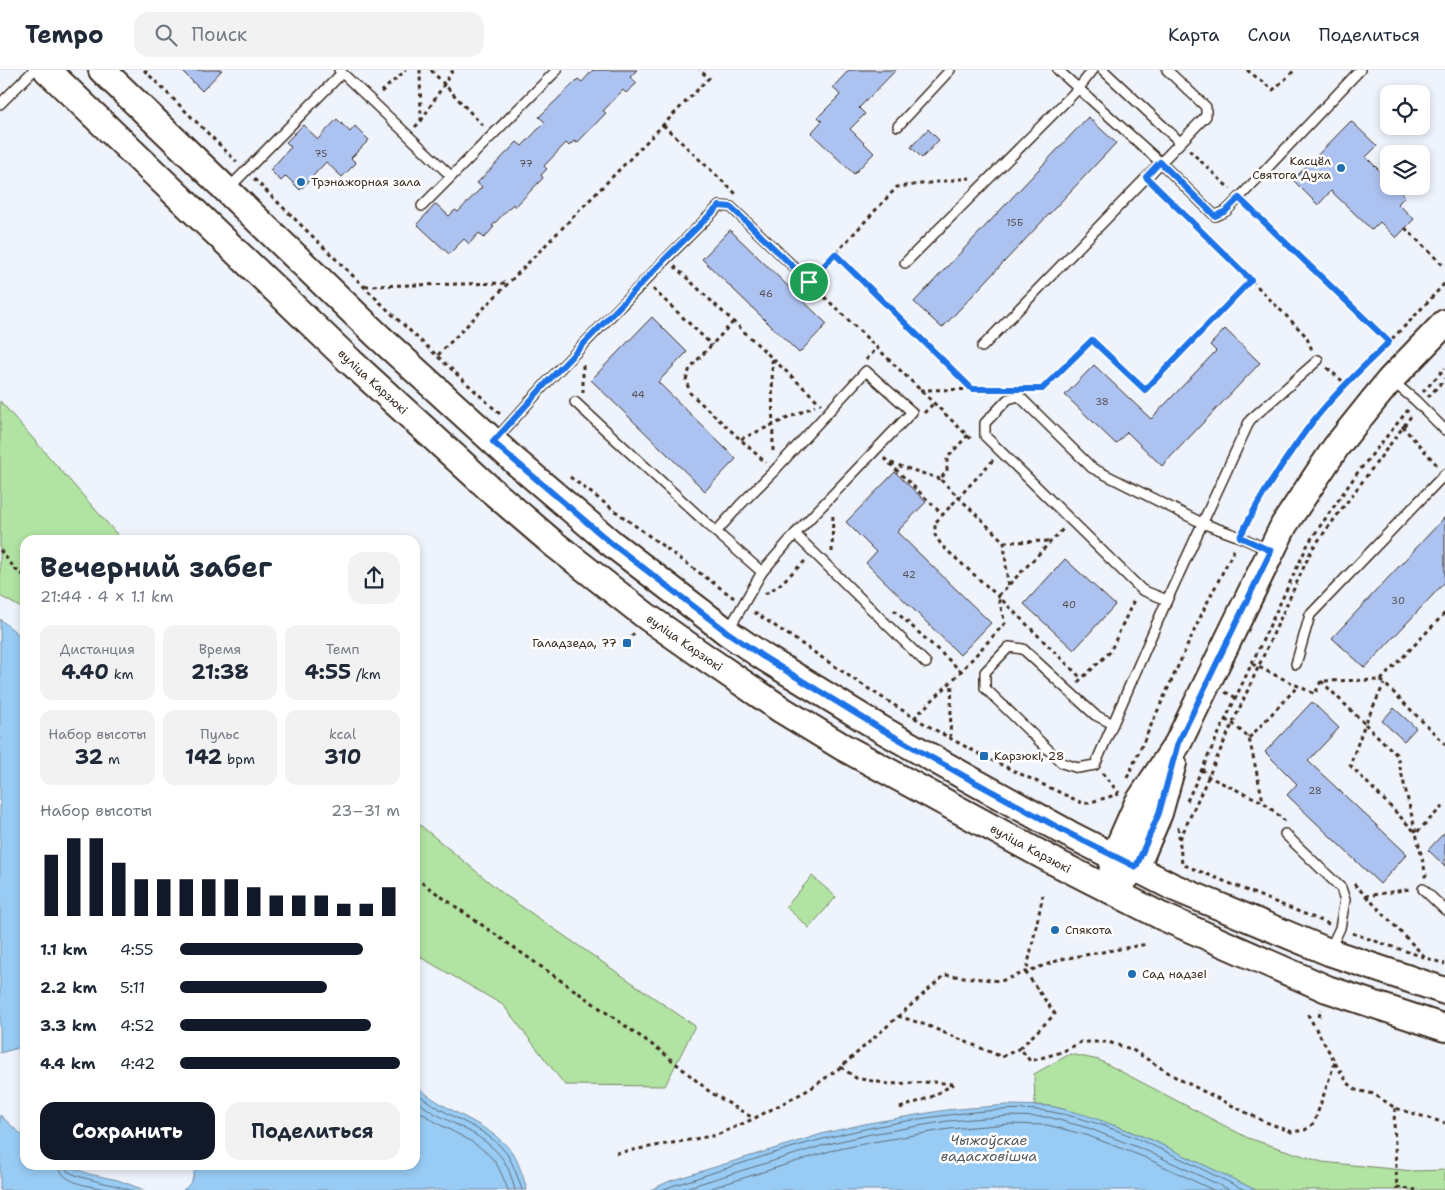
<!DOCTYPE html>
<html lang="ru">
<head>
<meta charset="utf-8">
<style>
  :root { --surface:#fff; --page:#f2f2f3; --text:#1f2937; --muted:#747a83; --line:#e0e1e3; --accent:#111827 }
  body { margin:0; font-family:"Shantell Sans",sans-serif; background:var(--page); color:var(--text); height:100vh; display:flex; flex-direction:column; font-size:19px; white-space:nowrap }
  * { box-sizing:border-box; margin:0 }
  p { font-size:16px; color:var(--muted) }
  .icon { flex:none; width:28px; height:28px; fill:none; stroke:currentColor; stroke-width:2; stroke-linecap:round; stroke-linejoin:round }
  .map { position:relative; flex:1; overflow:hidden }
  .drawer { position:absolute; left:20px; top:465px; width:400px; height:635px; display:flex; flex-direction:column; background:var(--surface); border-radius:15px; box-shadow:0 2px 8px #0003 }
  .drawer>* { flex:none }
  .fabs { position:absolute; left:1380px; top:15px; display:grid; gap:10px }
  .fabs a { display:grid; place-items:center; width:50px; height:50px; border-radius:10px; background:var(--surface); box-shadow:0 2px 8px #0003; font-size:25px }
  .pin { position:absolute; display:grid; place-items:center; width:42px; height:42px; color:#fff; margin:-21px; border:2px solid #fff; border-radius:50%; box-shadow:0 1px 5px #0007 }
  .round { display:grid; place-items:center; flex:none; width:52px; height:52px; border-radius:15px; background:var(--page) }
  .overview { display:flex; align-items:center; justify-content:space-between; height:85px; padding:0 20px }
  h1 { font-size:28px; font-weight:700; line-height:38px }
  .stats { display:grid; grid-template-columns:repeat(3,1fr); gap:8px; height:85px; padding:5px 20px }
  .stats div { display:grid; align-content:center; border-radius:12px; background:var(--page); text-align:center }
  .stats b { font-size:21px; font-weight:700 }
  .stats small { font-size:14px; font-weight:400 }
  .stats p { font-size:14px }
  .chart { height:140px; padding:10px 20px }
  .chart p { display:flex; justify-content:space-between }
  .chart svg { width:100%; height:90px; margin-top:5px; stroke:var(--accent); stroke-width:6 }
  .button { display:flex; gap:10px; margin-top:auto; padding:10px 20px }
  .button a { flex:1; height:58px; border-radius:15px; background:var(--accent); color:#fff; font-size:20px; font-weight:700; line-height:58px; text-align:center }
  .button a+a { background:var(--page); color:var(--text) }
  ul { padding:0 20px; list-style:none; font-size:16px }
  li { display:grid; grid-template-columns:80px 60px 1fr; align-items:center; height:38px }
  li i { height:12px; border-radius:6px; background:var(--accent) }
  header { display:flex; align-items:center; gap:30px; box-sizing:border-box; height:70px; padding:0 25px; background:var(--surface); border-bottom:1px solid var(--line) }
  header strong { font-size:24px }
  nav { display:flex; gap:28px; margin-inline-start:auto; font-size:18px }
  .search { width:350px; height:45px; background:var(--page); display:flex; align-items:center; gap:12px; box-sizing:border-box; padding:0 18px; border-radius:15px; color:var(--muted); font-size:19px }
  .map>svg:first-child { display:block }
</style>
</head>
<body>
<header>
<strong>Tempo</strong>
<div class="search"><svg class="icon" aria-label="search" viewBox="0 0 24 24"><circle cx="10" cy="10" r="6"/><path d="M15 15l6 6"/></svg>Поиск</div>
<nav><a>Карта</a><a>Слои</a><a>Поделиться</a></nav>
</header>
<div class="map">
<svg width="1445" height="1120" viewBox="0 0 1445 1120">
  <rect width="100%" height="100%" fill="#eef3fc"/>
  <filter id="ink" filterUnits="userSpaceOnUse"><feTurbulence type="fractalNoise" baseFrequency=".02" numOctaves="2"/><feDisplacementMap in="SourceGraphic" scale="10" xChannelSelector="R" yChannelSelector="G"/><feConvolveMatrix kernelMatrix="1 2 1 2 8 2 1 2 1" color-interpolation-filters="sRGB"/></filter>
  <g filter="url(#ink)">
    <!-- green -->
    <g fill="#b1e3a3" stroke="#768660">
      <polygon points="0,331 122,470 25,470 25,540 0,526"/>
      <polygon points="415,751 505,825 695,956 665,1016 565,1015 503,935 415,884"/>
      <polygon points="812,806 836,827 809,858 786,837"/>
      <polygon points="1070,984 1099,990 1248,1068 1322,1092 1413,1101 1445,1100 1445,1120 1256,1120 1152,1070 1122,1058 1067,1040 1050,1036 1035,1035 1034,1004"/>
    </g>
    <!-- water -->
    <g fill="#98ccf5" stroke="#738b9f">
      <polygon points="0,549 25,570 25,976 0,983"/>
      <path d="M415,1014C424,1024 438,1032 450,1039C471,1051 495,1061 511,1081C519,1091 523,1107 527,1120H183C193,1113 194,1106 195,1095H415Z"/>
      <polygon points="1008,1035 1050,1036 1067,1040 1092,1047 1152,1070 1256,1120 650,1120 670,1111 825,1063 869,1053 946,1040"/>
      <polygon points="0,1045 25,1068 25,1095 66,1095 89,1104 118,1110 144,1120 0,1120"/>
    </g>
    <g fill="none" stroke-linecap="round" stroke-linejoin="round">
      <!-- shore -->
      <g stroke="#606b74" stroke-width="1">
        <path d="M415,1021C422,1027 429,1033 437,1037C460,1052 491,1061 507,1084C514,1095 518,1108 522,1120"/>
        <path d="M415,1029C421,1034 427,1039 434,1043C457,1056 486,1066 502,1088C509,1097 512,1109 515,1120"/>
        <path d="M415,1038C426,1046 436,1053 448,1059C465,1068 483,1076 495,1092C501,1100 504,1111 508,1120"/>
        <path d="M59,1095C60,1115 97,1117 112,1120"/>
        <path d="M65,1095L67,1101C85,1111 109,1112 129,1120"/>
        <path d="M662,1120L672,1116C723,1100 775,1081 827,1068C872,1056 919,1048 965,1043C991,1040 1027,1037 1052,1042C1120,1054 1183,1091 1245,1120"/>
        <polyline points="679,1120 828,1074 871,1064 948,1051 1009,1046 1048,1047 1088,1058 1147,1081 1230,1120"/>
        <polyline points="705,1120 830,1081 873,1072 949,1059 1009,1054 1047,1055 1086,1065 1144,1087 1213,1120"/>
      </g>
    </g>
    <!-- building -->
    <g fill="#acc2f0" stroke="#3b2a1e">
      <polygon points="181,0 222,0 202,21"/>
      <polygon points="593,0 637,0 630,7 637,13 626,23 623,20 603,41 606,43 577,73 574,71 569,76 566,73 544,96 547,99 541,105 543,108 515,137 513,134 492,156 494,157 484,168 479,163 469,174 464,169 449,184 417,154 436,134 449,146 455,140 458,142 482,117 477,113 517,72 522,76 545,52 539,47 578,9 582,12"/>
      <polygon points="849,0 896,0 859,38 865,44 850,59 874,83 854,104 811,63 822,51 818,47 840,25 833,17"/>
      <polygon points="1088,47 1116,73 942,258 914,232"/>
      <polygon points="337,49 350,62 355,56 369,70 351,88 356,93 342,107 326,92 300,120 286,106 281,111 270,100 291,77 286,72 303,55 318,69"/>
      <polygon points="1351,51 1377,76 1366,87 1389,110 1389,116 1396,116 1405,126 1398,134 1414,149 1396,168 1380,152 1372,160 1331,121 1318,135 1293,110"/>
      <polygon points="928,59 939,70 922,88 911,77"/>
      <polygon points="730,160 827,254 799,283 702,189"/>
      <polygon points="652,247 687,282 658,312 736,389 705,421 591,310"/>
      <polygon points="1225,259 1260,293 1162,396 1127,362 1116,374 1065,325 1094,295 1151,349 1216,281 1210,275"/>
      <polygon points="895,402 926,432 897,462 991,553 960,585 866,493 876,482 846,452"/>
      <polygon points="1445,447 1445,512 1365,598 1332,568"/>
      <polygon points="1065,489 1115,535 1074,580 1024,534"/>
      <polygon points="1312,632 1339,658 1308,691 1407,784 1380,814 1287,725 1297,714 1265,682"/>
      <polygon points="1394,638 1416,658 1404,671 1382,651"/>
      <polygon points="1445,762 1445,796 1428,780"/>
    </g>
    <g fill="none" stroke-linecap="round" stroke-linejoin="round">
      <!-- lane casing -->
      <g stroke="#3b2a1e" stroke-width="12">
        <g id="lane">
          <polyline points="339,0 451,106"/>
          <polyline points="1058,0 1160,92 1215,146 1226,141 1239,128 1360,0"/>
          <polyline points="1103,0 1180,72"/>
          <polyline points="0,34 34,0"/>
          <polyline points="898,56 950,0"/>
          <polyline points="227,120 342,3"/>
          <polyline points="422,136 557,0"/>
          <polyline points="905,193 1078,19 1093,0"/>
          <polyline points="982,277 1206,46 1206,37 1167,0"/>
          <polyline points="1392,311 1415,330 1445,360"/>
          <polyline points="575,332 716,462 762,502 729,559"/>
          <polyline points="495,370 550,309 667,188 719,136 731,137 798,201"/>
          <polyline points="716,462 741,434 774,401 866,301 912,342 795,464"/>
          <polyline points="762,502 795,464 926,593"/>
          <polyline points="1167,530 1142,520 985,366 985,353 1008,329 1019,326 1092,398 1202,453 1240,467 1269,480"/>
          <polyline points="1296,594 1310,545 1445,404"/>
          <polyline points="1113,654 1095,645 1023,579 1009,577 985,602 985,618 1062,693 1078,698 1095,695 1167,530 1250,350 1318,290"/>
          <polyline points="1285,764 1341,818 1345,830 1340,858 1330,879"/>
          <polyline points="1423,819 1445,840"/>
        </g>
      </g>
      <!-- secondary casing -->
      <g stroke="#3b2a1e" stroke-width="30">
        <g id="secondary">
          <path id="s1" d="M47,0L350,291L491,420L554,474L646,546L706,588L782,640L841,676L1055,792L1161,846L1327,919L1445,958"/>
          <polyline points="102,0 378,266 516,392 611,473 727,562 762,586 881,659 971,710 1069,764 1173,817 1329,882 1445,921"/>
          <polyline points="1112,805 1114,787 1138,733 1178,673 1284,455 1336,377 1372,332 1390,310 1445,253"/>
          <polyline points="1123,810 1136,797 1159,743 1173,693"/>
        </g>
      </g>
      <!-- path -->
      <g stroke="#3b2a1e" stroke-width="3" stroke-dasharray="4 4" stroke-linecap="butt">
        <polyline points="144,0 237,92"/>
        <polyline points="431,0 483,56"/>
        <polyline points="1247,0 1273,20 1295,0"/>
        <polyline points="381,22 406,0"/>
        <polyline points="421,51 453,0"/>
        <polyline points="663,55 736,124"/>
        <polyline points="415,57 421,51 420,0"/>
        <polyline points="1189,80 1230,119"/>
        <polyline points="254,109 395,247 501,345"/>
        <polyline points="1154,116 1251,210 1306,266 1312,280"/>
        <polyline points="1247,135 1389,272"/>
        <polyline points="1405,158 1445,197"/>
        <polyline points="835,184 972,319"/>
        <polyline points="809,192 819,201"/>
        <polyline points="674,196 821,334"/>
        <polyline points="807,210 973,371"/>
        <polyline points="809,212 897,117 970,108"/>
        <polyline points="365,216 508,213"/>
        <polyline points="653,219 712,275"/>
        <polyline points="733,252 690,298 686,310 690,323 766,393"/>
        <polyline points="438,285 709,8 699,0"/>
        <polyline points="772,289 773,383"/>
        <polyline points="866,290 878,277"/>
        <polyline points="1327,298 1346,314"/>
        <polyline points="1030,319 1042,319 1092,270 1145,320 1251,210"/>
        <polyline points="920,320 999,319"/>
        <polyline points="1423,322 1445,298"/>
        <polyline points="583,323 583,294"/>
        <polyline points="1428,327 1445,309"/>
        <polyline points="924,343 934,333"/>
        <polyline points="1402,356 1438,396"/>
        <polyline points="968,365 947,388 947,401 940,409 1004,472 1008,516"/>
        <polyline points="741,369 815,336"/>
        <polyline points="884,388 943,445"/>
        <polyline points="993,390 935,453 935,465 942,476 998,526 1081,608"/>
        <polyline points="891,393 940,409"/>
        <polyline points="570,407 622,446 734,528"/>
        <polyline points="1245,457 1255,438 1305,361 1346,314 1410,251 1445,213"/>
        <polyline points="1004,472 1051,471"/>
        <polyline points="0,480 16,500 25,506"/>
        <polyline points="832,482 833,443"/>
        <polyline points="765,524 778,516 806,490"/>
        <polyline points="894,540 961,601"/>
        <path d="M754,542C818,584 881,630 948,667C992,692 1039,712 1084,734L1119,724"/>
        <polyline points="627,573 634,563"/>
        <polyline points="1252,594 1315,624 1321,611 1381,610 1445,543"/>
        <polyline points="1381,610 1445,674"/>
        <polyline points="1321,611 1365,654 1384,614"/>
        <polyline points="1078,612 1110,582 1134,530"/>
        <polyline points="1225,622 1235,627"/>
        <polyline points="914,648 952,611 1005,553 998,526 1063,459"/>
        <polyline points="1225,650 1232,653 1249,668 1263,731"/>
        <polygon points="1365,654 1397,685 1416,763 1350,695"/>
        <polyline points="950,668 952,612"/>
        <polyline points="1249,668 1298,616"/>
        <polyline points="1202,699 1209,707 1263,732 1285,751"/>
        <polyline points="1102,703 1119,723"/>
        <polyline points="1127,708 1205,537 1235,478"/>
        <polyline points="1187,731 1309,472 1358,402 1408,340"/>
        <polyline points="1178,757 1182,794 1329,854"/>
        <polyline points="1180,769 1312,479 1412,345"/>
        <polyline points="1424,807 1426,805 1416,763 1445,734"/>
        <polyline points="415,808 661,981 710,1022 753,1048"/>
        <polyline points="1354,814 1366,826 1410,819"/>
        <polyline points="1366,826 1425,887"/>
        <polyline points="1352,863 1372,870 1445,894"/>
        <polyline points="898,946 926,955 1002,987 1020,978 1030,991 1062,982 1081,972 1108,972 1131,979 1177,1008 1263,1051 1292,1062 1305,1060 1314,1053 1335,992 1307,943"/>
        <polyline points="1319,947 1321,939"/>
        <polyline points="1020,978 1055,944 1026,903 1043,825"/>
        <polyline points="1335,993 1347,1012 1356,1020 1374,1024 1395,1038 1445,1053"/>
        <polyline points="841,997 856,1008 889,1014 933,1012 954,1014"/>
        <polyline points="900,1038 931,1027 954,1014"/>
        <polyline points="1395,1038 1394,1052 1397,1120"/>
        <polyline points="616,1083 717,1065 753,1049 810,1019 841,997 945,905 1001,911 1062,889 1148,874"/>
        <polyline points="1397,1117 1416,1120"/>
      </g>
      <!-- lane -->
      <use href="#lane" stroke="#fff" stroke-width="9"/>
      <!-- secondary -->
      <use href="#secondary" stroke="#fff" stroke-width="26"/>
    </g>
  </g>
  <g fill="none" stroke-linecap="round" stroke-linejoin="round" filter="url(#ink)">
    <!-- route casing -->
    <g stroke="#fff" stroke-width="10">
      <path id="route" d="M1160,92L1215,146L1226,141L1239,128L1389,272C1360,300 1329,329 1305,362C1281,395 1258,430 1240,467L1271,481L1178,673L1159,743L1136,797L1070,764L971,710L881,659L762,586L727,562L611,473L493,372L550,309L666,188L719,136L731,137L809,212L835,184L972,319H1042L1092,270L1145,320L1251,210L1146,107Z"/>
    </g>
    <!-- route -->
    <use href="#route" stroke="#1a73e8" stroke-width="6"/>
  </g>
  <!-- markers -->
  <g fill="#1f6fb2" stroke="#fff" stroke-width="2">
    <circle cx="1341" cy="98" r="5"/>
    <circle cx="301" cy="112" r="5"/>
    <rect x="622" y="568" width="10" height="10" rx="2.5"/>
    <rect x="979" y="681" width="10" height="10" rx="2.5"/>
    <circle cx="1055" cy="860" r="5"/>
    <circle cx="1132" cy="904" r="5"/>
  </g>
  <g text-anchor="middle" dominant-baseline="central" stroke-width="5" stroke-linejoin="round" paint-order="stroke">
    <!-- number labels -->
    <g font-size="10" fill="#575052">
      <text x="321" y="83">75</text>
      <text x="526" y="93">77</text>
      <text x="1015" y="152">15Б</text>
      <text x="766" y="223">46</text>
      <text x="638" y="324">44</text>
      <text x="1102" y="331">38</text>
      <text x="909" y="504">42</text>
      <text x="1398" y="530">30</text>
      <text x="1069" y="534">40</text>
      <text x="1315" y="720">28</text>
    </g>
    <!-- poi labels -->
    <g font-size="12" fill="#3b2a1e" stroke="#fff" text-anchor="start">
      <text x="1331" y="91" text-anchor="end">Касцёл<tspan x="1331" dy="14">Святога Духа</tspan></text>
      <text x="311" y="112">Трэнажорная зала</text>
      <text x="617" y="573" text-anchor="end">Галадзеда, 77</text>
      <text x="994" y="686">Карзюкі, 28</text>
      <text x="1065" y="860">Спякота</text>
      <text x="1142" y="904">Сад надзеі</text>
    </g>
    <!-- street labels -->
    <g font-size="12" fill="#3b2a1e" stroke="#fff">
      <text stroke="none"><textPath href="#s1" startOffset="451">вуліца Карзюкі</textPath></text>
      <text stroke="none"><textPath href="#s1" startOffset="858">вуліца Карзюкі</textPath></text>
      <text stroke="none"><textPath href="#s1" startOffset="1261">вуліца Карзюкі</textPath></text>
    </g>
    <!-- water labels -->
    <g font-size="14" font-style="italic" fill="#575b5e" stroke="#fff">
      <text x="989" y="1070">Чыжоўскае<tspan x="989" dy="16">вадасховішча</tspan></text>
    </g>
  </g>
</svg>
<div class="fabs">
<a><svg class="icon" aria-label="locate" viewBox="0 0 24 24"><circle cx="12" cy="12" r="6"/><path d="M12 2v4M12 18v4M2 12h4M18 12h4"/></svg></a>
<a><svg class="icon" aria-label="layers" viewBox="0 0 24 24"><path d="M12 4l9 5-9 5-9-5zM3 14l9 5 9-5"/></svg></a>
</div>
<div class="pin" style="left:809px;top:212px;background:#1e9e55"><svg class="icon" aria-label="arrive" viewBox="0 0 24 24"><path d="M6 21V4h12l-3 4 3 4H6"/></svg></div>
<section class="drawer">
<div class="overview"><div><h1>Вечерний забег</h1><p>21:44 · 4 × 1.1 km</p></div><a class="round"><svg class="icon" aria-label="share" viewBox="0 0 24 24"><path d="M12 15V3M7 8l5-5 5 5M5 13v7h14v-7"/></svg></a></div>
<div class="stats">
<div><p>Дистанция</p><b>4.40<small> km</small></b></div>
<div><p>Время</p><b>21:38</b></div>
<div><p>Темп</p><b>4:55<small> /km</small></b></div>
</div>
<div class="stats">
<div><p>Набор высоты</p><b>32<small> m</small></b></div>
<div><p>Пульс</p><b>142<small> bpm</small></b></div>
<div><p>kcal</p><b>310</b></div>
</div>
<div class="chart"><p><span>Набор высоты</span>23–31 m</p>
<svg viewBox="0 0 160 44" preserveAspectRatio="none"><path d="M5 44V14M15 44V6M25 44V6M35 44V18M45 44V26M55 44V26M65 44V26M75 44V26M85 44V26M95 44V30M105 44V34M115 44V34M125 44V34M135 44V38M145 44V38M155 44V30"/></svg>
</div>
<ul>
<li><b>1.1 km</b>4:55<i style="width:83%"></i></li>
<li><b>2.2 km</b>5:11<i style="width:67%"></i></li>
<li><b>3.3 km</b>4:52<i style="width:87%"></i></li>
<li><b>4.4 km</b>4:42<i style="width:100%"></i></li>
</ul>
<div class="button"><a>Сохранить</a><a>Поделиться</a></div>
</section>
</div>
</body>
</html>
